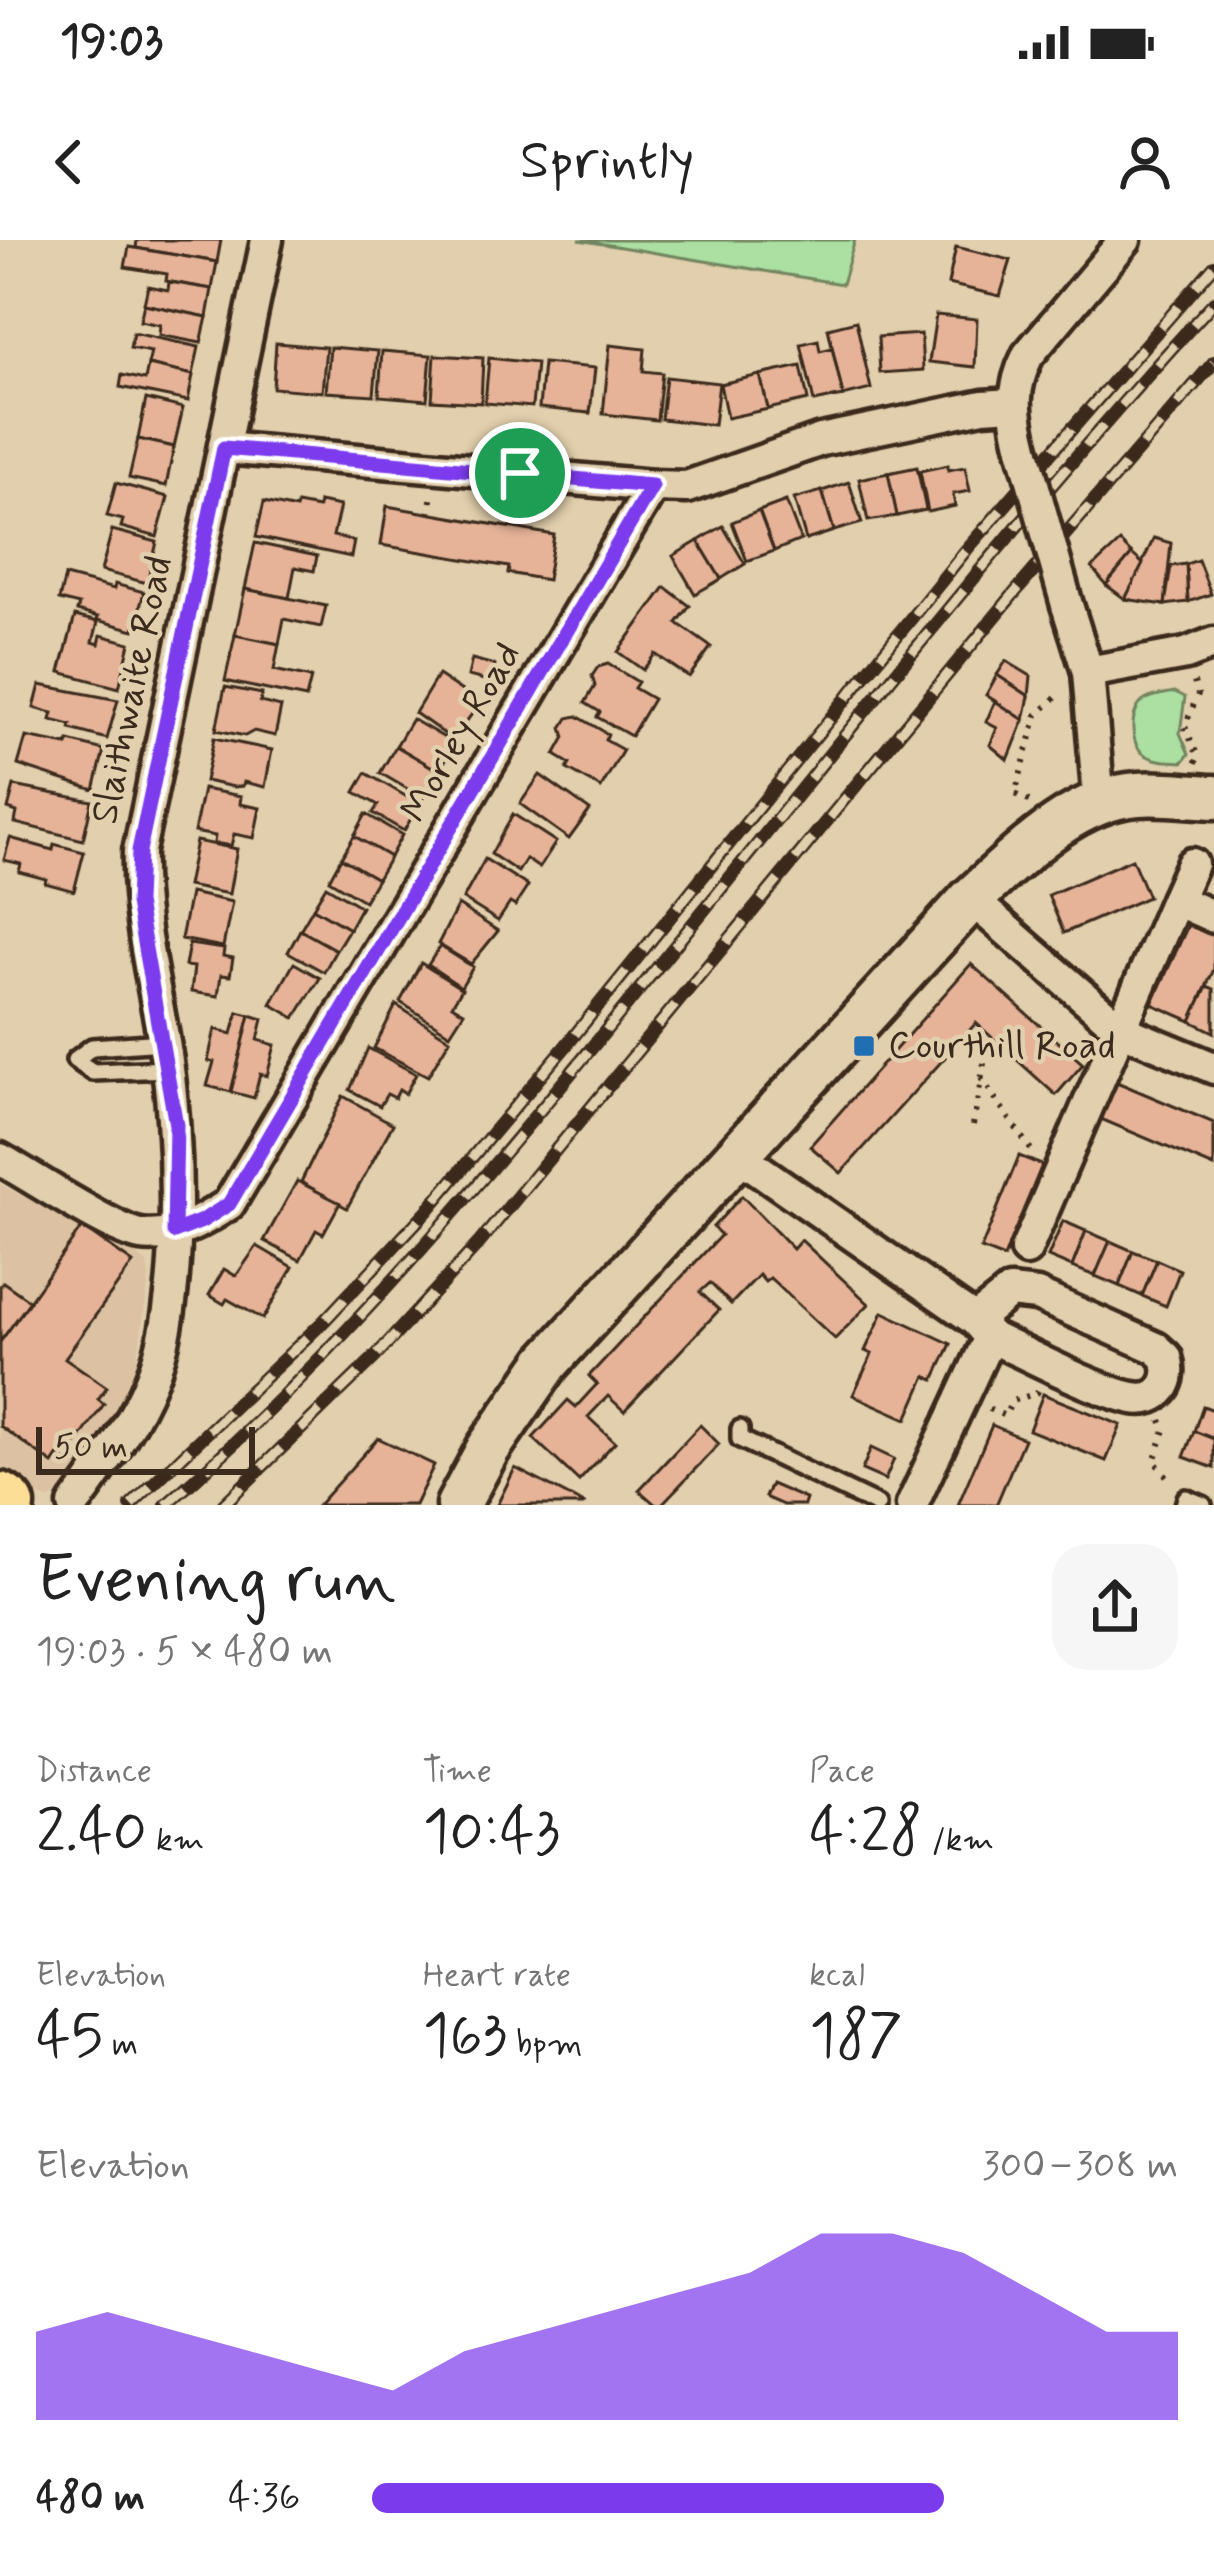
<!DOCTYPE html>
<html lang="en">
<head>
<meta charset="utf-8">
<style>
  :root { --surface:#fff; --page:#f6f6f6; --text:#222; --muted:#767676; --accent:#7c3aed }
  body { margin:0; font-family:Mynerve,sans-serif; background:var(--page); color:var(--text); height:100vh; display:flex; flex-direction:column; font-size:45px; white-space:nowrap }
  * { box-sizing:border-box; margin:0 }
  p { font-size:39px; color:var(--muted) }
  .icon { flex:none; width:66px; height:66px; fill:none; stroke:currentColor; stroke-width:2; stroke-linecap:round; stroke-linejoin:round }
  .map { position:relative; height:1265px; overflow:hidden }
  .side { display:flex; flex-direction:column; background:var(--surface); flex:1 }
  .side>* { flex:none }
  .scale { position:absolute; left:36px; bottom:30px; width:219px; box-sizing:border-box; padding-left:12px; border:6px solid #3b2a1e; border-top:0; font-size:33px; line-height:42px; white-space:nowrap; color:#3b2a1e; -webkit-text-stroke:9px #e2cfad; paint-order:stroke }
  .pin { position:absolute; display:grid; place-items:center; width:102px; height:102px; color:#fff; margin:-51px; border:6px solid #fff; border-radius:50%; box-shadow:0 3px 12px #0007 }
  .round { display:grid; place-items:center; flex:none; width:126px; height:126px; border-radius:36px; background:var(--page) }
  .headline { display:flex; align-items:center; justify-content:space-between; height:204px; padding:0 36px }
  h1 { font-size:66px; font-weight:600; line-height:90px }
  .metrics { display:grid; grid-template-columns:repeat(3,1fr); gap:18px; height:204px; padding:12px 36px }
  .metrics div { display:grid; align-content:center }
  .metrics b { font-size:60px; font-weight:600 }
  .metrics small { font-size:33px; font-weight:400 }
  .metrics p { font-size:33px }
  .chart { height:336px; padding:24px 36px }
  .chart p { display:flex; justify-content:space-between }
  .chart svg { width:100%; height:216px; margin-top:12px; fill:var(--accent); opacity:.7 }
  ul { padding:0 36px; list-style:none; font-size:39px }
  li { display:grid; grid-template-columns:192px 144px 1fr; align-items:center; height:90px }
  li i { height:30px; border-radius:15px; background:var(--accent) }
  .status { display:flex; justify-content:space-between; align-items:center; height:84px; padding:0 60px; background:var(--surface); direction:ltr }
  .status svg { height:33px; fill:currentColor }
  header { display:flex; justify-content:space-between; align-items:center; height:156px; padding:0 36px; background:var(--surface); font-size:54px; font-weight:600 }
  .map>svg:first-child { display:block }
</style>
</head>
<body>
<div class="status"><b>19:03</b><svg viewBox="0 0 49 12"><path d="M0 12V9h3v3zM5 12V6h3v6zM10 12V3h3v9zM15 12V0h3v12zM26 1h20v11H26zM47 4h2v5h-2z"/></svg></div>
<header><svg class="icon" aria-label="back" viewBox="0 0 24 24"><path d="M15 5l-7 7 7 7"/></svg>Sprintly<svg class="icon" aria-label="person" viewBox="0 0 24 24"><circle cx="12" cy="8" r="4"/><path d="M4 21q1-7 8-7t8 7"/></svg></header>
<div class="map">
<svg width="1214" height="1265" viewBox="0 0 1214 1265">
  <rect width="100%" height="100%" fill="#e2cfad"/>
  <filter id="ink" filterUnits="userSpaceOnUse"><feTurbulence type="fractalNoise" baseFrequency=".00833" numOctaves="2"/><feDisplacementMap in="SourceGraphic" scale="24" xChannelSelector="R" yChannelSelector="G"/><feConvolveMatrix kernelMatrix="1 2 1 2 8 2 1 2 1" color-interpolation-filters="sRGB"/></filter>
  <g filter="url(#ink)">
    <!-- built -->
    <polygon fill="#dcc1a2" points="0,944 133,1012 147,1023 149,1038 136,1127 112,1176 57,1255 50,1259 41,1257 0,1225"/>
    <!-- green -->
    <g fill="#abe0a2" stroke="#738560" stroke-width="3">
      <polygon points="579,0 855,0 842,44"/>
      <path d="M1175,452L1185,457L1180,493L1189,514L1183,522C1170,521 1155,522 1144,514C1129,504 1129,469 1145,460C1153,455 1165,454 1175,452Z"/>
    </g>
    <!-- building -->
    <g fill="#e6b398" stroke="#3b2a1e" stroke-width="3">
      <polygon points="137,0 221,0 217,22 136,8"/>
      <polygon points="129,7 217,22 212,49 166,41 167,34 125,27"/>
      <polygon points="956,7 1011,20 1000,56 948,44"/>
      <polygon points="169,42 212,49 207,77 144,64 148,46 168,50"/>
      <polygon points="144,64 207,77 201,103 159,95 160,85 140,81"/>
      <polygon points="936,75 977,79 975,127 929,122"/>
      <polygon points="856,81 871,149 843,156 828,88"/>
      <polygon points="133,93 199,107 193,135 148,125 151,112 130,108"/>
      <polygon points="921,94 923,130 880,133 878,97"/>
      <polygon points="818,100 820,111 832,108 843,156 814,162 801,104"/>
      <polygon points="276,103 326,107 322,152 273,148"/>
      <polygon points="610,105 645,109 643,131 662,133 657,180 603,174"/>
      <polygon points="330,107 378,111 374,155 326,152"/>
      <polygon points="382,111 431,115 427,160 379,156"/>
      <polygon points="435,115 483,118 481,163 432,160"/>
      <polygon points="489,118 536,123 532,167 485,163"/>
      <polygon points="543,123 595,128 590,173 539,168"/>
      <polygon points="148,125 193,135 188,161 120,147 122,135 145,140"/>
      <polygon points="801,126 808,160 768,169 760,135"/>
      <polygon points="760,135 768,169 727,178 720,144"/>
      <polygon points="666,137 719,143 714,185 661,179"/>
      <polygon points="146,159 183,168 174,207 138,199"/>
      <polygon points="138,199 174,207 166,246 129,238"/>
      <polygon points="948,225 948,230 965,227 970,251 953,254 955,266 928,272 920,231"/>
      <polygon points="917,227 926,270 897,276 888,233"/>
      <polygon points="888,233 897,276 868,281 859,239"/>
      <polygon points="849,242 862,283 834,291 822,251"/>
      <polygon points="116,243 168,257 157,297 121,287 123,280 107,276"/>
      <polygon points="822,251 834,291 806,300 794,259"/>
      <polygon points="786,261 801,300 774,311 759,271"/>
      <polygon points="264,262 296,269 297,264 318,268 319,262 340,266 333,296 354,301 351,317 256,297"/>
      <polygon points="387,266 554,295 547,340 508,333 509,327 381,305"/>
      <polygon points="759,271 774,311 747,321 732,282"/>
      <polygon points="723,286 745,324 721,339 698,301"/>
      <polygon points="112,290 157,302 147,343 101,331"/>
      <polygon points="1154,298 1171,303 1165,365 1125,359"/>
      <polygon points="698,301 721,339 695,354 673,316"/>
      <polygon points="1120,302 1132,314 1106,345 1092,328"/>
      <polygon points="255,303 317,316 314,331 295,327 289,358 245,349"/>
      <polygon points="1132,314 1143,324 1125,359 1106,345"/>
      <polygon points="1198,320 1211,354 1188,362 1186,324"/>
      <polygon points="1186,324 1188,362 1165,365 1171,326"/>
      <polygon points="65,336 114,349 115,344 144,352 134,390 97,380 98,377 77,371 79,365 59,360"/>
      <polygon points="665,347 690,366 677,383 711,407 689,437 655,414 643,430 618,412"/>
      <polygon points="245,349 326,366 321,387 284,379 279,404 235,395"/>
      <polygon points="75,376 98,382 93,402 99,404 101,395 130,403 119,448 60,432"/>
      <polygon points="235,395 279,404 274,430 311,438 306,458 225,441"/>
      <polygon points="472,419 495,425 492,442 468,436"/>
      <polygon points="1006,421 1031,436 1029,456 997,435"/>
      <polygon points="608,424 638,442 634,448 653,459 631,496 597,477 600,472 585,463 595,446 592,436 598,427"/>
      <polygon points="438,435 480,463 453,500 415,473"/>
      <polygon points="997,435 1029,456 1024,480 986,455"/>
      <polygon points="40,445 118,460 107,499 70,489 71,485 51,480 53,473 34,468"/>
      <polygon points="225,447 262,454 260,462 281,467 275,496 254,491 245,496 216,490"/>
      <polygon points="995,461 1024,480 1008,520 990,505 997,488 986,482"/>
      <polygon points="577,476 608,494 605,500 623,510 601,548 567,529 570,524 555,515 565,497 562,488 568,478"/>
      <polygon points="412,479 455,504 439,531 396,506"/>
      <polygon points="26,497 67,505 69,501 104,510 94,550 18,525"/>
      <polygon points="214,498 272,510 265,547 244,542 243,546 234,547 205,541"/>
      <polygon points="396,506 439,531 423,558 380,533"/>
      <polygon points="366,533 419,564 404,591 373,573 378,565 355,552"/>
      <polygon points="540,535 590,570 569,599 520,564"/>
      <polygon points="14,546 92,561 83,600 15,583 17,572 8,569"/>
      <polygon points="203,549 241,556 240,564 260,568 254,598 234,594 231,606 214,603 215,596 194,592"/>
      <polygon points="366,574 402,595 390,617 354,596"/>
      <polygon points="513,574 556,602 539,628 526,619 518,632 491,614"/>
      <polygon points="354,596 390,617 377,639 341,618"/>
      <polygon points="10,598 53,610 54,604 84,612 74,651 45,643 46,639 19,632 21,624 4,620"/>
      <polygon points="196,601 237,609 229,654 187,646"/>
      <polygon points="341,618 377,639 364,661 329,640"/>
      <polygon points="485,619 528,646 515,666 510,663 498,681 463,659"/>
      <polygon points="1132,619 1148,657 1064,693 1048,655"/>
      <polygon points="326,646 361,667 349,689 313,668"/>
      <polygon points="190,653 232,662 223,707 181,699"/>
      <polygon points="458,665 498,691 471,724 438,704"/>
      <polygon points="313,668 349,689 336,710 300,690"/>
      <polygon points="1190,681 1214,692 1214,729 1191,781 1152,764"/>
      <polygon points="300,690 336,710 324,732 288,712"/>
      <polygon points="189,704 224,709 223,716 233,718 230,736 221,735 218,756 191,752 194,727 185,726"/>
      <polygon points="440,706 473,727 461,747 428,725"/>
      <polygon points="294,723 320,738 295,778 271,764"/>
      <polygon points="421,723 462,749 452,765 464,772 450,794 400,762"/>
      <polygon points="971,724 1083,824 1056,855 976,783 841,933 810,906"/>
      <polygon points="1207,746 1214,749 1214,792 1191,781"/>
      <polygon points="396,765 450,799 428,836 374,808"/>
      <polygon points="238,772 250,775 231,852 207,846 214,822 208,821 215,789 232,794"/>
      <polygon points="250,775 263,779 258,800 275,805 267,836 260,834 254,858 231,852"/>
      <polygon points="368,808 416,834 405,854 399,850 395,858 387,854 380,866 350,850"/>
      <polygon points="1112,840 1214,883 1214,927 1096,877"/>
      <polygon points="343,856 393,884 347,968 301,942"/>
      <polygon points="1019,916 1042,925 1004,1018 981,1009"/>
      <polygon points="297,941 340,963 323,994 316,990 300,1020 264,1001"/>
      <polygon points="742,956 793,1009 801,1000 869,1064 835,1099 770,1038 765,1042 759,1035 731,1064 710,1043 700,1052 719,1070 624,1171 608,1156 588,1177 615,1202 579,1241 533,1198 568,1160 576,1167 597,1144 589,1136 721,995 713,987"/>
      <polygon points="1063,981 1086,991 1072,1027 1048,1017"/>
      <polygon points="82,987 133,1023 65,1118 107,1147 98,1159 104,1164 65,1219 59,1215 53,1224 0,1186 0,1102"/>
      <polygon points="1086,991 1110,1001 1095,1036 1072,1027"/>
      <polygon points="1110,1001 1133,1011 1119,1046 1095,1036"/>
      <polygon points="257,1006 293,1027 263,1079 227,1059 224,1064 209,1055 224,1029 236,1036"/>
      <polygon points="1133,1011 1157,1020 1142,1056 1119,1046"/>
      <polygon points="1157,1020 1180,1030 1166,1066 1142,1056"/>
      <polygon points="3,1042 30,1061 0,1102 0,1046"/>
      <polygon points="883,1072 951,1104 934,1140 926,1136 907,1179 853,1155 872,1114 865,1111"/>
      <polygon points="1043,1154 1121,1185 1106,1221 1029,1190"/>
      <polygon points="1203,1166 1214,1170 1214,1199 1194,1191"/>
      <polygon points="700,1185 719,1204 661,1265 656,1265 639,1250"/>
      <polygon points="992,1185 1024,1199 996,1265 958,1265"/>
      <polygon points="1194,1191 1214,1199 1214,1228 1184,1217"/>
      <polygon points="378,1198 434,1225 415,1265 318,1265"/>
      <polygon points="871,1208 894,1219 885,1240 862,1230"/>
      <polygon points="515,1228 584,1264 583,1265 497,1265"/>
      <polygon points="771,1244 806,1259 804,1265 783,1265 765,1257"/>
    </g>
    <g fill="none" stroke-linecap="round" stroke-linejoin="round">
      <!-- lane casing -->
      <g stroke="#3b2a1e" stroke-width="24">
        <g id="lane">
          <polyline points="164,802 92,807 75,820 93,832 169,829"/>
          <polyline points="740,1189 740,1199 877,1265"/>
          <polyline points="1184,1265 1186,1258 1203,1265"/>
        </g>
      </g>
      <!-- street casing -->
      <g stroke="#3b2a1e" stroke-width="39">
        <g id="street">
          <polyline points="224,208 653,246"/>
          <path d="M1023,208C1014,172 1011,149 1028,115L1125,0"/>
          <polyline points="1067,365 1088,432 1099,563"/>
          <polyline points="1088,432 1186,414 1214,403"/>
          <polyline points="971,659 1122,790 1214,828"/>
          <polyline points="1176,660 1192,624"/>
          <polyline points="738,915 975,1080 990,1097 912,1265"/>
          <path d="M0,919C29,935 114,991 141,995C172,1000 204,980 229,964L653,246L687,247L821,200L983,166L1013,164"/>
          <polyline points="1026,1010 1176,660 1214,677"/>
          <path d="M975,1080L1010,1052L1037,1055L1156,1108L1166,1117C1174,1141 1160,1163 1133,1158C1096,1151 1027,1114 990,1097"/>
          <path d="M74,1265C102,1226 133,1185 151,1140C185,1060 179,888 164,802C153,738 137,677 139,611L267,0"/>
        </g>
      </g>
      <!-- secondary casing -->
      <g stroke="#3b2a1e" stroke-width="51">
        <path id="secondary" d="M458,1265L488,1209L548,1122L971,659C1016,618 1073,558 1138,554C1163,552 1189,556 1214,557"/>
      </g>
      <!-- highway casing -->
      <g stroke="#3b2a1e" stroke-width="63">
        <polyline id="highway" points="0,1260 7,1265"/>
      </g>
      <!-- path -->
      <g stroke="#3b2a1e" stroke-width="6" stroke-dasharray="3 9" stroke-linecap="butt">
        <polyline points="429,274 432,253"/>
        <polyline points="512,288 516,262"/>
        <polyline points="1194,442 1198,454 1185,486 1198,517 1195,524"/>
        <polyline points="1029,561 1015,554 1037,475 1061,453"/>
        <polyline points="981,838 1034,914"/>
        <polyline points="973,885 988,801"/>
        <polyline points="989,1169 1005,1176 1012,1161 1037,1153 1039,1149"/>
        <polyline points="1161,1180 1165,1190 1154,1221 1172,1242"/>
      </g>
      <!-- lane -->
      <use href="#lane" stroke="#e2cfad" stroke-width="15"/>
      <!-- street -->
      <use href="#street" stroke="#e2cfad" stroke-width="30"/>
      <!-- secondary -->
      <use href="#secondary" stroke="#e2cfad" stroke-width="42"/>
      <!-- highway -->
      <use href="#highway" stroke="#fcde96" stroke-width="54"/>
      <!-- rail casing -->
      <g stroke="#3b2a1e" stroke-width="14">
        <g id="rail">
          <polyline points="131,1265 324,1081 427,971 565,807 967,309 1214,26"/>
          <path d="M166,1265C342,1112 491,932 638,751C827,520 1011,282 1214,62"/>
          <polyline points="223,1265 374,1118 480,1002 1012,356 1214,122"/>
        </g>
      </g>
      <!-- rail -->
      <use href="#rail" stroke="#e2cfad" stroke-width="9" stroke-dasharray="27" stroke-linecap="butt"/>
      <!-- street-bridge casing -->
      <g stroke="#3b2a1e" stroke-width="39" stroke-linecap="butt">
        <polyline id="street-bridge" points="1023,208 1067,365"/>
      </g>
      <!-- street-bridge -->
      <use href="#street-bridge" stroke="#e2cfad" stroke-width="30"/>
    </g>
  </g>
  <g fill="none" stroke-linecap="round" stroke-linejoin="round" filter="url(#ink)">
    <!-- route casing -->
    <g stroke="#fff" stroke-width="24">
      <polygon id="route" points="224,208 652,246 229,964 202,981 174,992 176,885 137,663 139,611"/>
    </g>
    <!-- route -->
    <use href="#route" stroke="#7c3aed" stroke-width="15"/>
  </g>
  <!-- markers -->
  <rect fill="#1f6fb2" stroke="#e2cfad" stroke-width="4.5" x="852" y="794" width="24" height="24" rx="6"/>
  <g text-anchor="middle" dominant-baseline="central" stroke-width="9" stroke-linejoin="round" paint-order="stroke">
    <!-- street labels -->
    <g font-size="39" fill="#3b2a1e" stroke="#e2cfad">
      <text transform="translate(133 450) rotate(-78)">Slaithwaite Road</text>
      <text transform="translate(462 493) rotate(-60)">Morley Road</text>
    </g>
    <!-- poi labels -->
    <g font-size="39" fill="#3b2a1e" stroke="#e2cfad" text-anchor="start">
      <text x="888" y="806">Courthill Road</text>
    </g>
  </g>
</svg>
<div class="scale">50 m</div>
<div class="pin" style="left:520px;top:233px;background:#1e9e55"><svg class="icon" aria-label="arrive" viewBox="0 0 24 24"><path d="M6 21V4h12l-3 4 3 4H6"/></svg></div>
</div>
<section class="side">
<div class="headline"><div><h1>Evening run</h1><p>19:03 · 5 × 480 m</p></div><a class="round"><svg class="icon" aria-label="share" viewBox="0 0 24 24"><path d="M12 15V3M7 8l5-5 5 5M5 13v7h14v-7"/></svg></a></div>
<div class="metrics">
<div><p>Distance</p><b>2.40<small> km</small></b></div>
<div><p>Time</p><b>10:43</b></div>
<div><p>Pace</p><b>4:28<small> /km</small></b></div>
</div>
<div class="metrics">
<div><p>Elevation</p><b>45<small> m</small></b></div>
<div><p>Heart rate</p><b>163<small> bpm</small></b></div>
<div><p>kcal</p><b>187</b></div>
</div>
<div class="chart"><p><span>Elevation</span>300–308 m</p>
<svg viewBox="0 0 160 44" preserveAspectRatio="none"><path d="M0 44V26L10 22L20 26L30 30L40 34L50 38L60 30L70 26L80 22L90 18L100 14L110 6L120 6L130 10L140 18L150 26L160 26V44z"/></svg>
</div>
<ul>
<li><b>480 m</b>4:36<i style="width:71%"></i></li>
</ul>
</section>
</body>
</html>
